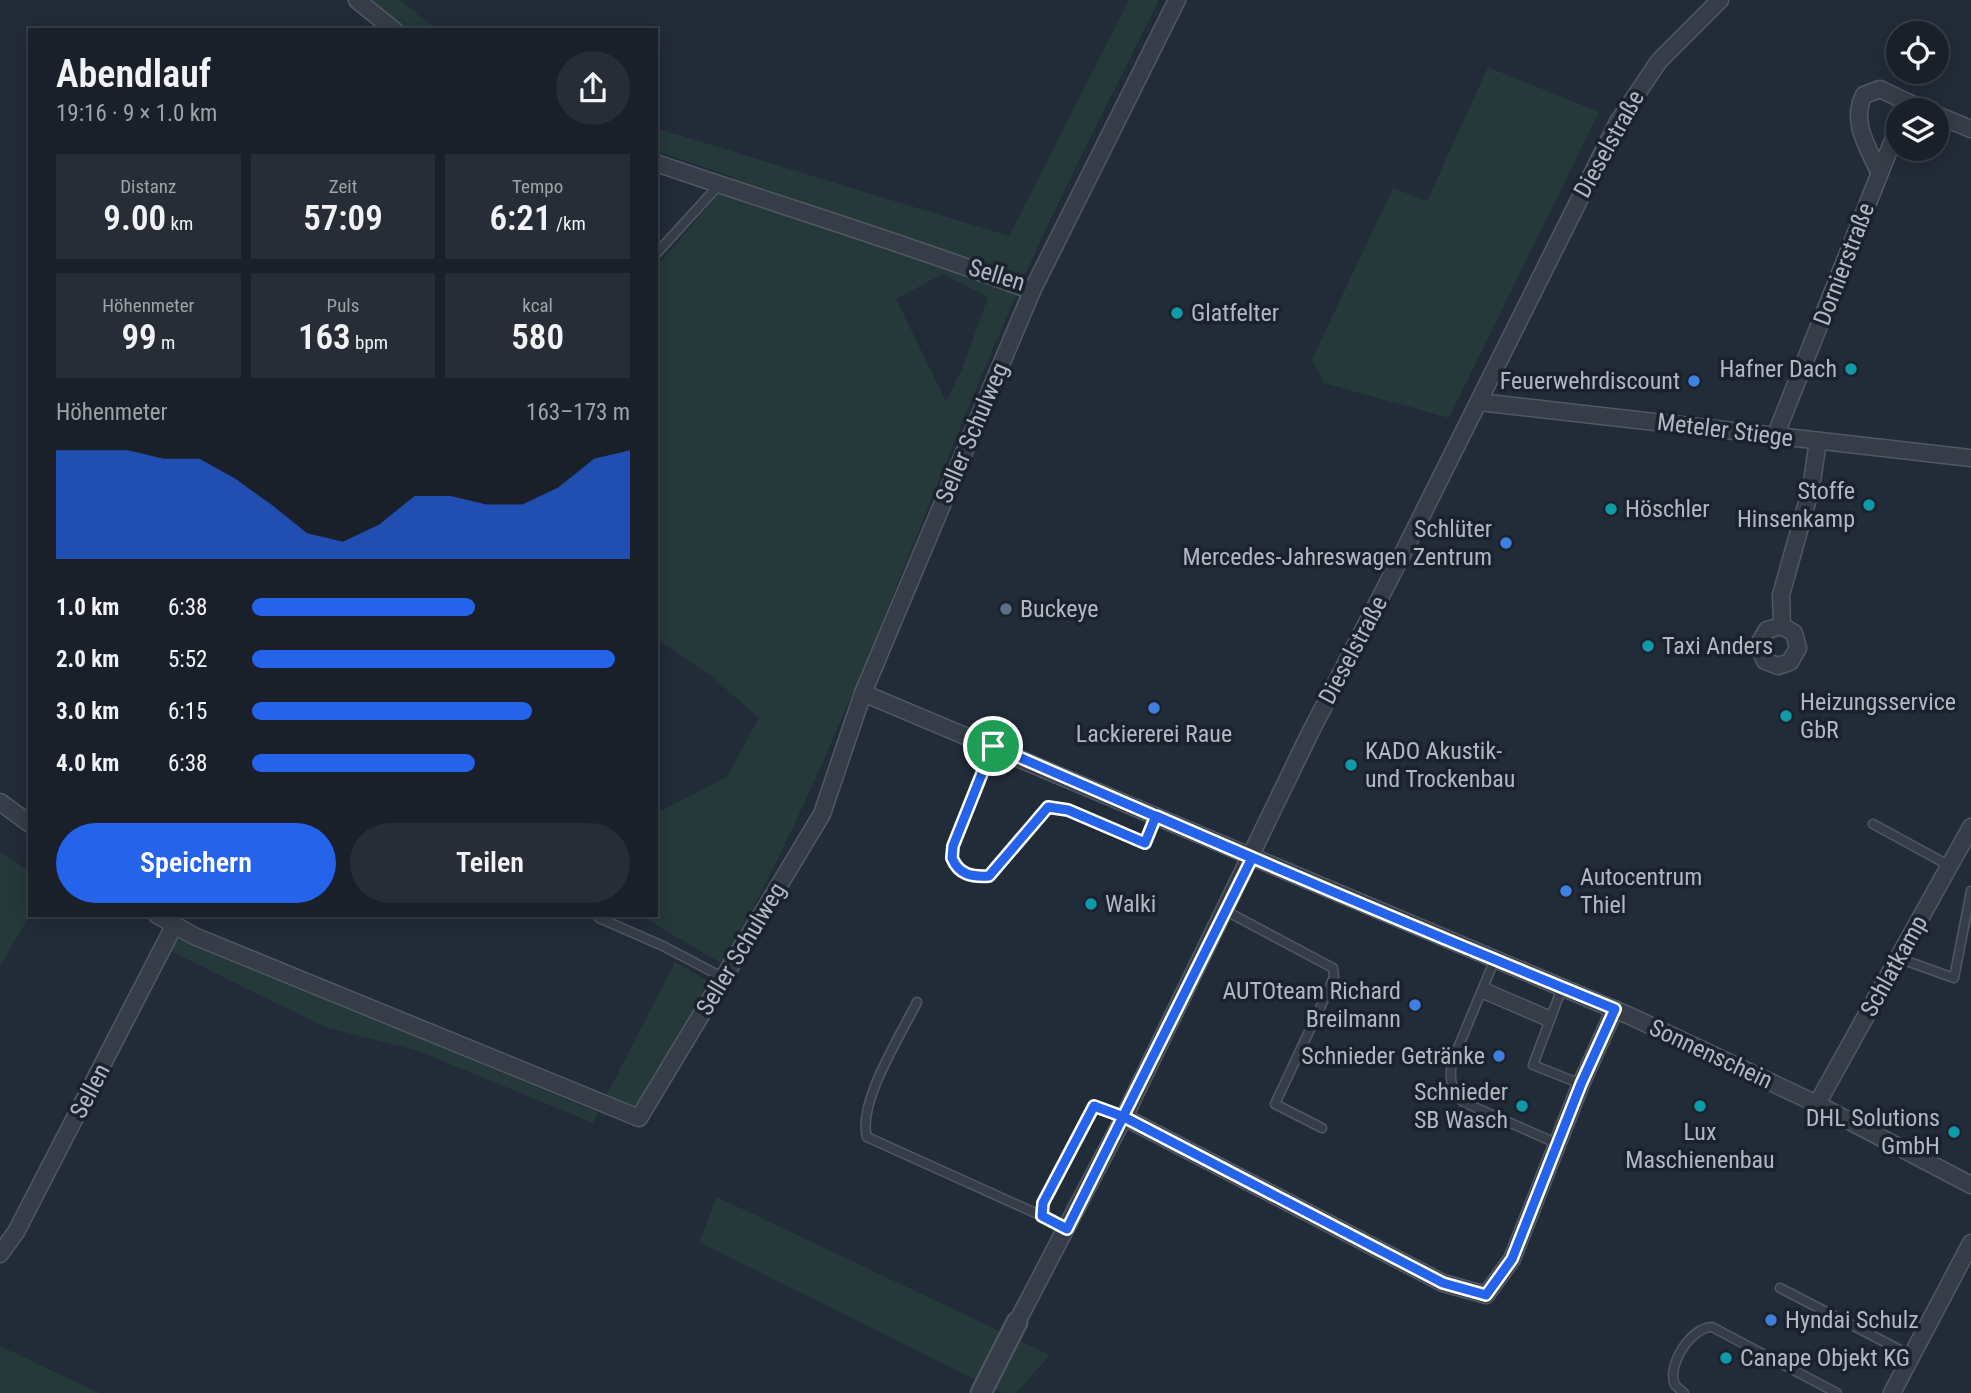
<!DOCTYPE html>
<html lang="de">
<head>
<meta charset="utf-8">
<style>
  :root { --surface:#1a202a; --page:#272d36; --text:#f1f3f6; --muted:#9fa3a8; --line:#383e47; --accent:#2563eb }
  body { margin:0; font-family:"Roboto Condensed",sans-serif; background:var(--page); color:var(--text); height:100vh; display:flex; flex-direction:column; font-size:26px; white-space:nowrap }
  * { box-sizing:border-box; margin:0 }
  p { font-size:23px; color:var(--muted) }
  .icon { flex:none; width:38px; height:38px; fill:none; stroke:currentColor; stroke-width:2; stroke-linecap:round; stroke-linejoin:round }
  .map { position:relative; flex:1; overflow:hidden }
  .drawer { position:absolute; left:28px; top:28px; width:630px; height:889px; display:flex; flex-direction:column; background:var(--surface); border-radius:0px; box-shadow:0 4px 18px #0003,0 0 0 2px var(--line) }
  .drawer>* { flex:none }
  .fabs { position:absolute; left:1886px; top:21px; display:grid; gap:14px }
  .fabs a { display:grid; place-items:center; width:63px; height:63px; border-radius:50%; background:var(--surface); box-shadow:0 4px 18px #0003,0 0 0 2px var(--line); font-size:35px }
  .pin { position:absolute; display:grid; place-items:center; width:60px; height:60px; color:#fff; margin:-30px; border:4px solid #fff; border-radius:50%; box-shadow:0 2px 7px #0007 }
  .round { display:grid; place-items:center; flex:none; width:74px; height:74px; border-radius:37px; background:var(--page) }
  .overview { display:flex; align-items:center; justify-content:space-between; height:119px; padding:0 28px }
  h1 { font-size:38px; font-weight:600; line-height:52px }
  .stats { display:grid; grid-template-columns:repeat(3,1fr); gap:10px; height:119px; padding:7px 28px }
  .stats div { display:grid; align-content:center; border-radius:0px; background:var(--page); text-align:center }
  .stats b { font-size:35px; font-weight:600 }
  .stats small { font-size:19px; font-weight:400 }
  .stats p { font-size:19px }
  .chart { height:196px; padding:14px 28px }
  .chart p { display:flex; justify-content:space-between }
  .chart svg { width:100%; height:126px; margin-top:7px; fill:var(--accent); opacity:.7 }
  .primary-button { display:flex; gap:14px; margin-top:auto; padding:14px 28px }
  .primary-button a { flex:1; height:80px; border-radius:42px; background:var(--accent); color:#fff; font-size:28px; font-weight:600; line-height:80px; text-align:center }
  .primary-button a+a { background:var(--page); color:var(--text) }
  ul { padding:0 28px; list-style:none; font-size:23px }
  li { display:grid; grid-template-columns:112px 84px 1fr; align-items:center; height:52px }
  li i { height:18px; border-radius:9px; background:var(--accent) }
  .map>svg:first-child { display:block }
</style>
</head>
<body>
<div class="map">
<svg width="1971" height="1393" viewBox="0 0 1971 1393">
  <rect width="100%" height="100%" fill="#222b38"/>
  <!-- green -->
  <g fill="#25383a" fill-rule="evenodd">
    <polygon points="371,0 400,0 437,30 407,30"/>
    <path d="M1129,0H1159C1114,91 1067,181 1026,273C923,502 846,744 723,964L639,915H656V813L727,777L759,718L710,675L656,639V267L733,177L656,151V128L1009,236ZM943,274L988,297L962,369L946,401L896,299Z"/>
    <polygon points="1488,67 1599,112 1449,418 1324,383 1312,359 1393,188 1427,201"/>
    <polygon points="0,852 30,872 30,915 0,966"/>
    <polygon points="177,936 598,1113 593,1123 418,1051 325,1027 168,950"/>
    <polygon points="675,962 712,983 635,1109 605,1098"/>
    <polygon points="717,1197 1050,1355 1016,1393 1002,1393 699,1242"/>
    <polygon points="0,1346 99,1393 0,1393"/>
  </g>
  <g fill="none" stroke-linecap="round" stroke-linejoin="round">
    <!-- service casing -->
    <g stroke="#505863" stroke-width="11">
      <g id="service">
        <polyline points="656,254 719,185"/>
        <path d="M993,746L953,846C951,870 967,878 989,876L1048,807L1068,810L1145,843L1156,816"/>
        <polyline points="1873,824 1950,866"/>
        <polyline points="1226,911 1333,968 1334,977 1327,993 1275,1104 1322,1128"/>
        <polyline points="599,918 663,946 724,978"/>
        <polyline points="1898,958 1954,978 1971,891"/>
        <path d="M1495,959L1452,1062C1449,1080 1451,1088 1463,1102L1558,1144"/>
        <polyline points="1484,987 1551,1016"/>
        <polyline points="1562,988 1533,1065 1581,1084"/>
        <polyline points="1481,993 1548,1022"/>
        <path d="M917,1002C901,1035 857,1103 867,1137L1042,1216"/>
        <polyline points="1067,1229 1042,1216 1043,1203 1094,1106 1124,1117"/>
        <polyline points="1780,1288 1912,1356"/>
        <path d="M1684,1393L1675,1385C1666,1366 1691,1327 1712,1327L1837,1393"/>
      </g>
    </g>
    <!-- minor casing -->
    <g stroke="#505863" stroke-width="19">
      <g id="minor">
        <polyline points="357,0 394,30"/>
        <polyline points="1907,102 1926,110"/>
        <polyline points="1937,115 1971,129"/>
        <path d="M656,163C781,206 908,244 1032,291"/>
        <path d="M1879,172C1868,147 1850,122 1864,95L1880,89L1907,102L1904,110"/>
        <polyline points="1479,402 1971,458"/>
        <polyline points="1776,434 1899,125"/>
        <polyline points="1782,626 1794,633 1798,648 1790,662 1778,666 1765,661 1758,645 1767,630 1782,626 1781,595 1811,488 1818,441"/>
        <polyline points="863,693 1630,1016 1817,1104 1971,1185"/>
        <polyline points="0,802 30,824"/>
        <polyline points="157,915 194,936 639,1118 822,814 863,693 1032,291 1177,0"/>
        <polyline points="1817,1104 1971,827"/>
        <polyline points="1124,1117 1443,1283 1486,1295 1512,1259 1581,1084 1615,1009"/>
        <polyline points="0,1254 16,1232 174,926"/>
        <polyline points="1017,1322 1124,1117 1310,733 1398,563 1618,122 1659,61 1720,0"/>
        <polyline points="1892,1393 1971,1243"/>
      </g>
    </g>
    <!-- tertiary casing -->
    <g stroke="#505863" stroke-width="23">
      <polyline id="tertiary" points="981,1393 1017,1322"/>
    </g>
    <!-- service -->
    <use href="#service" stroke="#363d48" stroke-width="8"/>
    <!-- minor -->
    <use href="#minor" stroke="#363d48" stroke-width="16"/>
    <!-- tertiary -->
    <use href="#tertiary" stroke="#363d48" stroke-width="19"/>
  </g>
  <g fill="none" stroke-linecap="round" stroke-linejoin="round">
    <!-- route casing -->
    <g stroke="#fff" stroke-width="14">
      <path id="route" d="M993,746L1252,858L1067,1229L1042,1216L1043,1203L1094,1106L1124,1117L1443,1283L1486,1295L1512,1259L1581,1084L1615,1009C1461,946 1308,882 1156,816L1145,843L1068,810L1048,807L989,876C972,877 959,875 952,858L953,846L993,746"/>
    </g>
    <!-- route -->
    <use href="#route" stroke="#2563eb" stroke-width="9"/>
  </g>
  <!-- markers -->
  <g fill="#0f9aa8" stroke="#1b222d" stroke-width="2.5">
    <circle cx="1177" cy="313" r="7"/>
    <circle cx="1851" cy="369" r="7"/>
    <circle cx="1869" cy="505" r="7"/>
    <circle cx="1611" cy="509" r="7"/>
    <circle cx="1648" cy="646" r="7"/>
    <circle cx="1786" cy="716" r="7"/>
    <circle cx="1351" cy="765" r="7"/>
    <circle cx="1091" cy="904" r="7"/>
    <circle cx="1522" cy="1106" r="7"/>
    <circle cx="1700" cy="1106" r="7"/>
    <circle cx="1954" cy="1132" r="7"/>
    <circle cx="1726" cy="1358" r="7"/>
  </g>
  <g fill="#3f7fe0" stroke="#1b222d" stroke-width="2.5">
    <circle cx="1694" cy="381" r="7"/>
    <circle cx="1506" cy="543" r="7"/>
    <circle cx="1154" cy="708" r="7"/>
    <circle cx="1566" cy="891" r="7"/>
    <circle cx="1415" cy="1005" r="7"/>
    <circle cx="1499" cy="1056" r="7"/>
    <circle cx="1771" cy="1320" r="7"/>
  </g>
  <circle fill="#5c6f8a" stroke="#1b222d" stroke-width="2.5" cx="1006" cy="609" r="7"/>
  <g text-anchor="middle" dominant-baseline="central" stroke-width="7" stroke-linejoin="round" paint-order="stroke">
    <!-- street labels -->
    <g font-size="24" fill="#b0b8c4" stroke="#1b222d">
      <text transform="translate(1609 144) rotate(-61)">Dieselstraße</text>
      <text transform="translate(1844 264) rotate(-69)">Dornierstraße</text>
      <text transform="translate(997 275) rotate(17)">Sellen</text>
      <text transform="translate(1725 430) rotate(7)">Meteler Stiege</text>
      <text transform="translate(972 433) rotate(-67)">Seller Schulweg</text>
      <text transform="translate(1353 650) rotate(-62)">Dieselstraße</text>
      <text transform="translate(741 949) rotate(-59)">Seller Schulweg</text>
      <text transform="translate(1894 966) rotate(-61)">Schlatkamp</text>
      <text transform="translate(1711 1054) rotate(25)">Sonnenschein</text>
      <text transform="translate(90 1091) rotate(-62)">Sellen</text>
    </g>
    <!-- poi labels -->
    <g font-size="24" fill="#b0b8c4" stroke="#1b222d" text-anchor="start">
      <text x="1191" y="313">Glatfelter</text>
      <text x="1837" y="369" text-anchor="end">Hafner Dach</text>
      <text x="1680" y="381" text-anchor="end">Feuerwehrdiscount</text>
      <text x="1855" y="491" text-anchor="end">Stoffe<tspan x="1855" dy="28">Hinsenkamp</tspan></text>
      <text x="1625" y="509">Höschler</text>
      <text x="1492" y="529" text-anchor="end">Schlüter<tspan x="1492" dy="28">Mercedes-Jahreswagen Zentrum</tspan></text>
      <text x="1020" y="609">Buckeye</text>
      <text x="1662" y="646">Taxi Anders</text>
      <text x="1800" y="702">Heizungsservice<tspan x="1800" dy="28">GbR</tspan></text>
      <text x="1154" y="734" text-anchor="middle">Lackiererei Raue</text>
      <text x="1365" y="751">KADO Akustik-<tspan x="1365" dy="28">und Trockenbau</tspan></text>
      <text x="1580" y="877">Autocentrum<tspan x="1580" dy="28">Thiel</tspan></text>
      <text x="1105" y="904">Walki</text>
      <text x="1401" y="991" text-anchor="end">AUTOteam Richard<tspan x="1401" dy="28">Breilmann</tspan></text>
      <text x="1485" y="1056" text-anchor="end">Schnieder Getränke</text>
      <text x="1508" y="1092" text-anchor="end">Schnieder<tspan x="1508" dy="28">SB Wasch</tspan></text>
      <text x="1940" y="1118" text-anchor="end">DHL Solutions<tspan x="1940" dy="28">GmbH</tspan></text>
      <text x="1700" y="1132" text-anchor="middle">Lux<tspan x="1700" dy="28">Maschienenbau</tspan></text>
      <text x="1785" y="1320">Hyndai Schulz</text>
      <text x="1740" y="1358">Canape Objekt KG</text>
    </g>
  </g>
</svg>
<div class="fabs">
<a><svg class="icon" aria-label="locate" viewBox="0 0 24 24"><circle cx="12" cy="12" r="6"/><path d="M12 2v4M12 18v4M2 12h4M18 12h4"/></svg></a>
<a><svg class="icon" aria-label="layers" viewBox="0 0 24 24"><path d="M12 4l9 5-9 5-9-5zM3 14l9 5 9-5"/></svg></a>
</div>
<div class="pin" style="left:993px;top:746px;background:#1e9e55"><svg class="icon" aria-label="arrive" viewBox="0 0 24 24"><path d="M6 21V4h12l-3 4 3 4H6"/></svg></div>
<section class="drawer">
<div class="overview"><div><h1>Abendlauf</h1><p>19:16 · 9 × 1.0 km</p></div><a class="round"><svg class="icon" aria-label="share" viewBox="0 0 24 24"><path d="M12 15V3M7 8l5-5 5 5M5 13v7h14v-7"/></svg></a></div>
<div class="stats">
<div><p>Distanz</p><b>9.00<small> km</small></b></div>
<div><p>Zeit</p><b>57:09</b></div>
<div><p>Tempo</p><b>6:21<small> /km</small></b></div>
</div>
<div class="stats">
<div><p>Höhenmeter</p><b>99<small> m</small></b></div>
<div><p>Puls</p><b>163<small> bpm</small></b></div>
<div><p>kcal</p><b>580</b></div>
</div>
<div class="chart"><p><span>Höhenmeter</span>163–173 m</p>
<svg viewBox="0 0 160 44" preserveAspectRatio="none"><path d="M0 44V6L10 6L20 6L30 9L40 9L50 16L60 25L70 35L80 38L90 32L100 22L110 22L120 25L130 25L140 19L150 9L160 6V44z"/></svg>
</div>
<ul>
<li><b>1.0 km</b>6:38<i style="width:59%"></i></li>
<li><b>2.0 km</b>5:52<i style="width:96%"></i></li>
<li><b>3.0 km</b>6:15<i style="width:74%"></i></li>
<li><b>4.0 km</b>6:38<i style="width:59%"></i></li>
</ul>
<div class="primary-button"><a>Speichern</a><a>Teilen</a></div>
</section>
</div>
</body>
</html>
